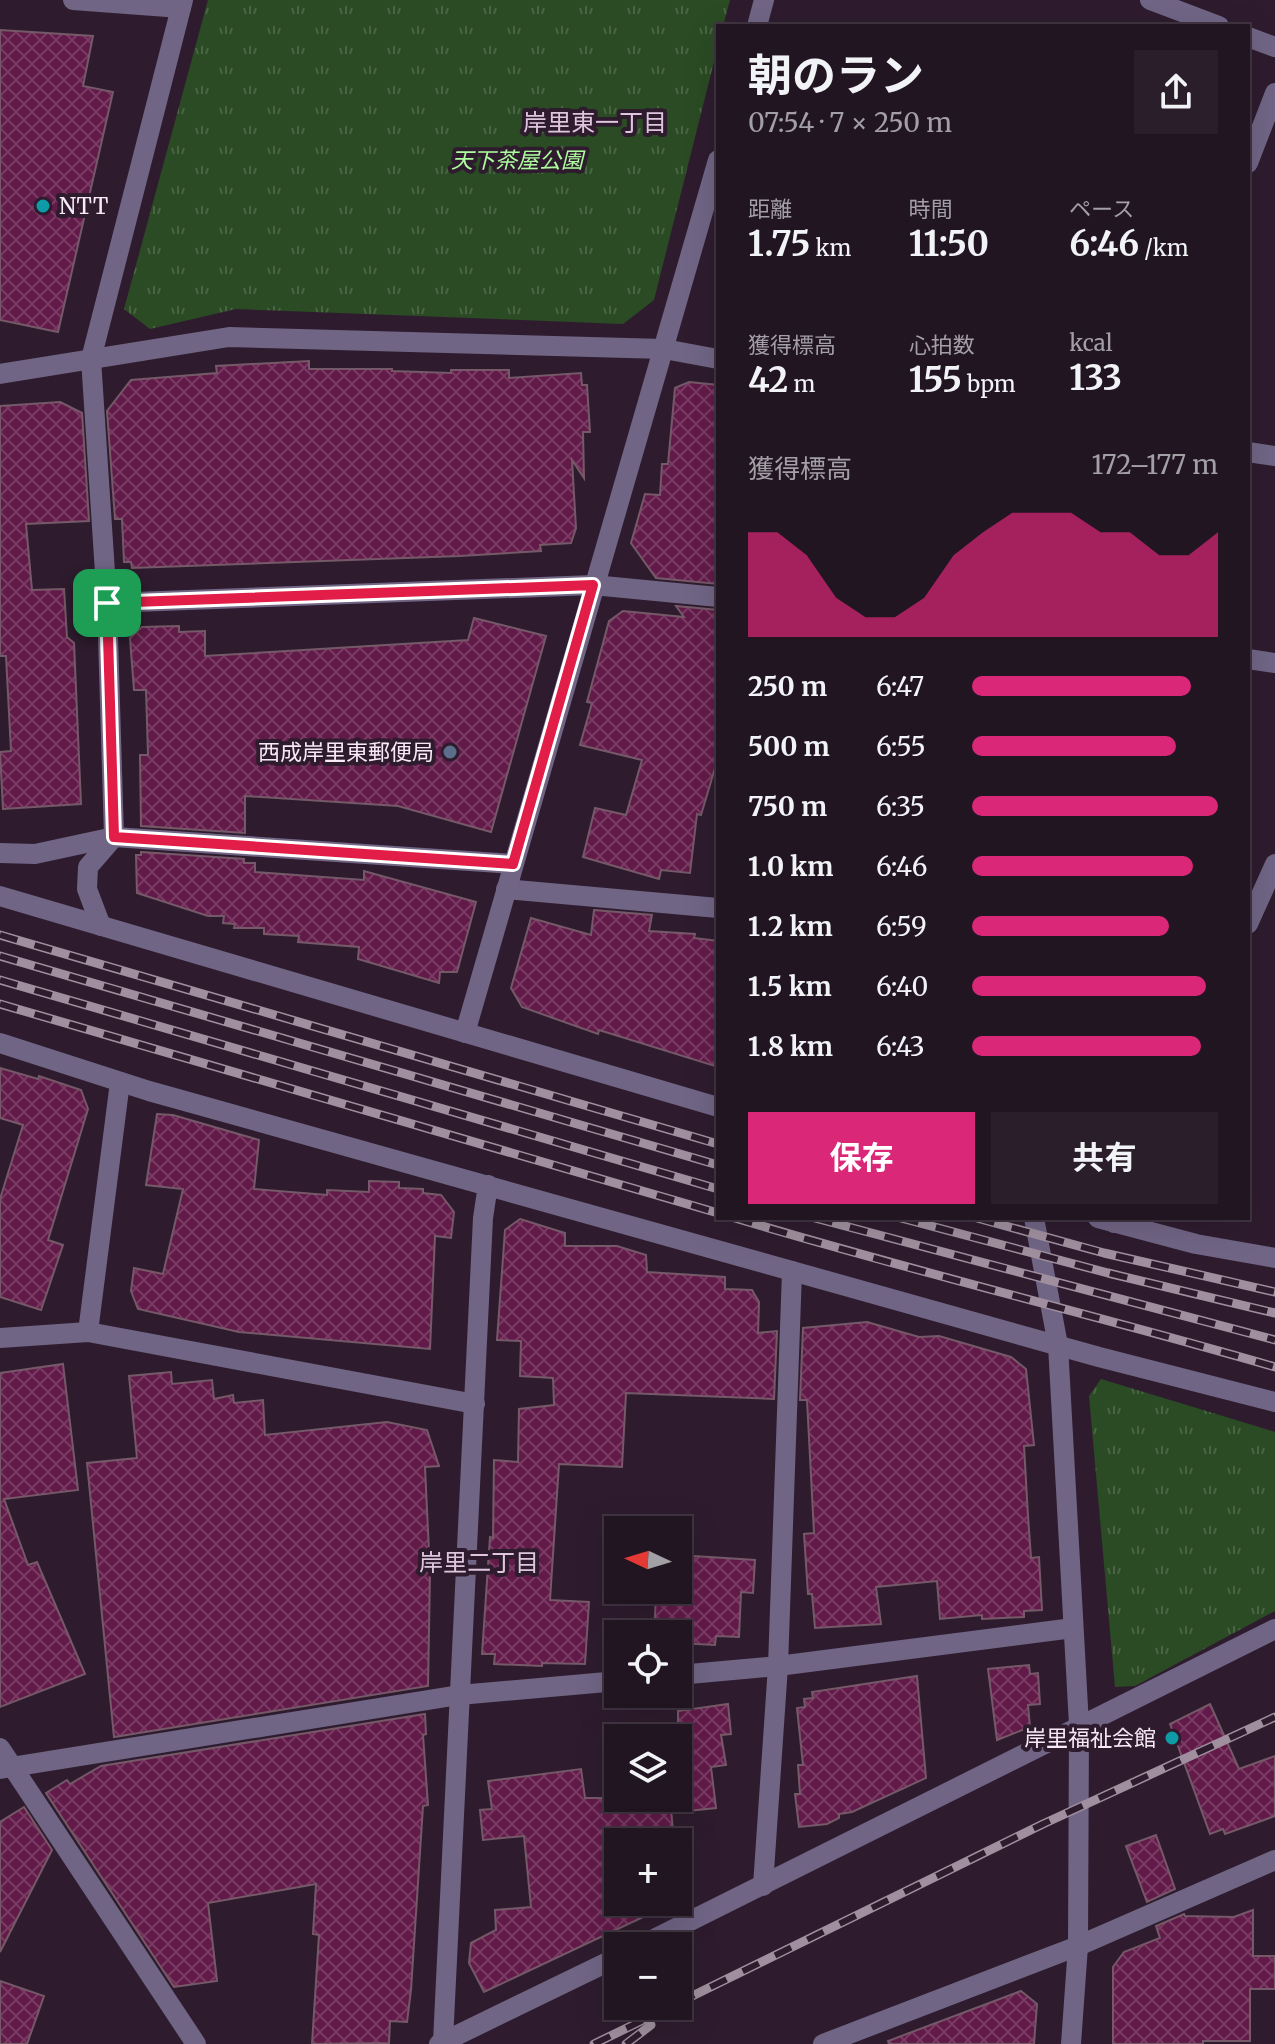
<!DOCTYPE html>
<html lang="ja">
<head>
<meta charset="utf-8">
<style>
  :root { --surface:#221522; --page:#2a1e2a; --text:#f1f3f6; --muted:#a29fa5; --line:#3f3440; --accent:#db2777 }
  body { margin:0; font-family:Merriweather,"Noto Sans JP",serif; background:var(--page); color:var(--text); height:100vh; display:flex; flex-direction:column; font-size:30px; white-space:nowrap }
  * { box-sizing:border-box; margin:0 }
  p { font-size:26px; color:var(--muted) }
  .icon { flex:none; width:44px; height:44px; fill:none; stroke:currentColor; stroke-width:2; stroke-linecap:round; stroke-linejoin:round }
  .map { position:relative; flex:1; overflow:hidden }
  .details { position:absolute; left:716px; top:24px; width:534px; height:1196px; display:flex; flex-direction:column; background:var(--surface); border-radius:0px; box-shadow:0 8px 32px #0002,0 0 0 2px var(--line) }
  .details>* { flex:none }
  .needle { width:52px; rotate:274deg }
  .controls { position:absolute; left:604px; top:1516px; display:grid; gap:16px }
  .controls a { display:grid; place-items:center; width:88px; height:88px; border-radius:0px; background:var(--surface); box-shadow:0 8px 32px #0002,0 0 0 2px var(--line); font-size:40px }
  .pin { position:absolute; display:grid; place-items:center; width:68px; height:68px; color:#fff; margin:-34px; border-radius:16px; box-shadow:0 4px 12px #0006 }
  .round { display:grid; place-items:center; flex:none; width:84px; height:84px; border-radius:0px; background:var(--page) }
  .overview { display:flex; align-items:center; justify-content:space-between; height:136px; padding:0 32px }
  h1 { font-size:44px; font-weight:700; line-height:60px }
  .stats { display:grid; grid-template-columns:repeat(3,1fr); gap:12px; height:136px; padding:8px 32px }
  .stats div { display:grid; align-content:center }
  .stats b { font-size:34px; font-weight:700 }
  .stats small { font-size:22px; font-weight:400 }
  .stats p { font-size:22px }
  .chart { height:224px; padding:16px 32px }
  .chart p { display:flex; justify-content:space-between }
  .chart svg { width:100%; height:144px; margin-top:8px; fill:var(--accent); opacity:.7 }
  .primary-button { display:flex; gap:16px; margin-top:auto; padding:16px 32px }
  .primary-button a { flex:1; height:92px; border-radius:0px; background:var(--accent); color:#fff; font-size:32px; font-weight:700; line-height:92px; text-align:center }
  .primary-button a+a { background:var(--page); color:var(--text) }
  ul { padding:0 32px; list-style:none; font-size:26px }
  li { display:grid; grid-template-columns:128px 96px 1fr; align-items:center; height:60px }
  li i { height:20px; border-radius:10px; background:var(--accent) }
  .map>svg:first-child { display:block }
</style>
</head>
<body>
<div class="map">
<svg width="1275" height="2044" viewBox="0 0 1275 2044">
  <defs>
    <pattern id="park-tufts" width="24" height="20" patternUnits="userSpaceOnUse" patternTransform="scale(2)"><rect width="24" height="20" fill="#2a4b24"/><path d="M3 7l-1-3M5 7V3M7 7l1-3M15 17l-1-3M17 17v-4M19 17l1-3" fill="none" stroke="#4a6544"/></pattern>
    <pattern id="building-cross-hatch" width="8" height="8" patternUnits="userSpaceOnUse" patternTransform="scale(2)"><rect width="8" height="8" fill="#621a48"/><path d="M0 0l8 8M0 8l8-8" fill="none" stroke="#793b63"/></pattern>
  </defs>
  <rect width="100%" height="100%" fill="#2e1c2e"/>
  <!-- park -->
  <g fill="url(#park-tufts)">
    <polygon points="208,0 730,0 723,26 718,26 718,46 654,300 623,324 236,309 150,329 124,309"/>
    <polygon points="1101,1379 1275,1432 1275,1611 1135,1686 1115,1687 1089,1396"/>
  </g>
  <!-- building -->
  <g fill="url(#building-cross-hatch)" stroke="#755968" stroke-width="2">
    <polygon points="0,30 93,36 83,86 113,92 58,332 0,320"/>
    <polygon points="309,361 309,369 392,369 392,371 451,373 451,370 509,370 509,378 581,373 582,385 587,385 590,432 583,432 584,478 572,460 576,528 571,543 540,545 541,551 460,556 132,568 131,562 124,562 122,519 115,519 107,411 131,380 217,373 216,366"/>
    <polygon points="689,382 718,385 718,584 656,578 631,543 645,494 660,495 662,464 668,464 675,388"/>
    <polygon points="60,402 82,413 89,521 26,524 32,590 64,589 67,637 74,643 81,804 3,809 0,752 11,751 6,656 0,656 0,406"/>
    <polygon points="676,606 718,610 718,758 701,815 697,814 690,873 661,870 659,879 583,857 595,808 626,815 642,760 580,745 592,703 587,702 609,621 623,611 684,617"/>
    <polygon points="474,618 546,636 491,832 398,806 245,796 245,833 141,826 140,755 148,755 146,690 134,690 130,638 142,627 179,626 179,632 205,631 205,656 468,640"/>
    <polygon points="141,852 244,859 244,863 255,863 255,872 364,880 364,871 476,902 457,972 440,972 439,983 358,959 359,947 298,942 299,936 264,934 264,928 234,928 235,924 223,923 224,916 208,916 137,893 136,855 141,855"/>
    <polygon points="594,910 652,915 649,931 695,934 694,938 718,941 718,1067 599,1030 598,1034 522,1007 511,988 531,918 591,935"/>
    <polygon points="0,1068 38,1079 39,1076 81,1090 88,1109 48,1240 63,1245 41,1310 0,1297 0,1199 23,1125 0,1118"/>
    <polygon points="157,1114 173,1115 259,1140 254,1189 327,1195 327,1190 369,1192 369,1181 399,1182 399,1188 423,1189 423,1193 441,1195 454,1212 451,1238 435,1236 430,1349 239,1332 138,1309 131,1291 134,1268 163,1274 183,1189 146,1185"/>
    <polygon points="520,1219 565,1233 565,1246 617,1246 646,1255 647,1272 725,1277 725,1289 752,1290 759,1302 758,1333 777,1331 774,1399 626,1393 622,1467 559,1464 550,1600 589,1602 585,1664 542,1663 542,1666 494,1664 495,1654 482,1654 490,1537 493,1538 494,1460 518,1462 519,1409 554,1405 553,1378 520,1376 521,1341 497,1340 505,1230"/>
    <polygon points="867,1322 919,1337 939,1336 1011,1357 1026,1369 1034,1445 1024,1446 1028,1516 1031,1558 1039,1557 1042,1610 1024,1611 1024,1617 982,1619 982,1615 940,1619 937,1581 876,1587 881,1624 815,1628 812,1594 808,1594 804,1534 814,1533 807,1400 800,1400 803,1328"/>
    <polygon points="63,1364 78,1490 4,1499 28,1565 37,1562 85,1674 0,1707 0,1373"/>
    <polygon points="171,1372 172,1384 212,1380 214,1399 233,1395 234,1403 263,1400 265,1435 387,1422 427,1430 439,1466 425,1467 430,1573 428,1686 114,1737 87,1463 137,1458 129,1376"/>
    <polygon points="678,1555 755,1560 753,1593 741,1592 739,1637 716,1636 715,1645 678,1643 678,1634 654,1634 656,1596 678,1598"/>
    <polygon points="1029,1665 1030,1674 1038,1673 1040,1704 1028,1705 1030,1727 997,1740 988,1669"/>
    <polygon points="917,1676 926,1778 852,1812 839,1814 839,1818 827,1824 799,1827 795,1794 800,1794 798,1765 803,1765 797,1708 805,1707 804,1699 813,1698 812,1692"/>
    <polygon points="728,1704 731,1734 721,1735 726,1765 711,1767 716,1808 678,1812 678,1711"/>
    <polygon points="1210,1704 1239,1769 1275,1756 1275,1816 1225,1834 1223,1829 1210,1834 1170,1724"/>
    <polygon points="425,1714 426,1734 423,1735 428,1805 423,1806 411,1990 407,2022 390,2021 389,2043 312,2044 319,1935 313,1934 316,1884 208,1903 217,1981 174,1987 46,1793 67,1780 70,1784 101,1766"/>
    <polygon points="581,1769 585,1798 670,1798 674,1842 618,1842 618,1902 675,1902 484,1992 469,1963 471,1943 496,1930 495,1910 531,1907 524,1836 483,1840 480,1810 492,1809 488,1781"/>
    <polygon points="24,1807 52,1850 0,1952 0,1822"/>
    <polygon points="1156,1835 1175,1889 1147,1902 1126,1846"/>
    <polygon points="1253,1910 1253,1956 1275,1956 1275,1989 1250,1989 1250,2041 1203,2041 1203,2044 1113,2044 1113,1967 1124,1952 1160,1938 1156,1926 1184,1914 1185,1916 1234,1917"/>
    <polygon points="0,1981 44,1996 27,2044 0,2044"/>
    <polygon points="1021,1991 1037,2004 1034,2044 889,2044 888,2041"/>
  </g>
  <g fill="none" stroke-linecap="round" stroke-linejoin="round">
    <!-- minor -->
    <g stroke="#706585" stroke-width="20">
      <polyline points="73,0 181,8"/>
      <polyline points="757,26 764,0"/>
      <polyline points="1248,163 1275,93"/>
      <polyline points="107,603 593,585 718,597"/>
      <polyline points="1248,659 1275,663"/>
      <polyline points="0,853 35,854 114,837 513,864"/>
      <polyline points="506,889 718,908"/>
      <polyline points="0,896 718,1107"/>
      <polyline points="101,926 87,889 88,867 114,837 107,603 91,359 183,0"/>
      <polyline points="465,1033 718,160"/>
      <polyline points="0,1043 149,1091 1099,1357 1275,1402"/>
      <polyline points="1098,1218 1196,1244 1275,1258"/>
      <polyline points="678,1675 778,1666 1073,1628"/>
      <polyline points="0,1748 196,2044"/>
      <polyline points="0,1769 459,1695 618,1681"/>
      <polyline points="763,1886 778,1666 792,1271"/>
      <polyline points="640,1946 1275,1629"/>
      <polyline points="439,2044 618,1957"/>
      <polyline points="823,2044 1078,1946 1275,1860"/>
    </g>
    <!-- tertiary -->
    <g stroke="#706585" stroke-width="20">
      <polyline points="1150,0 1219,26"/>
      <polyline points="1248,37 1275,47"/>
      <polyline points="0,374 229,337 664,349 718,359"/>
      <polyline points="1248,452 1275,456"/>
      <polyline points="1248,924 1275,864"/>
      <polyline points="1034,1218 1058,1345 1079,1725 1078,1946 1071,2044"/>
      <polyline points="1114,1223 1116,1218"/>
      <polyline points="88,1332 120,1082"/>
      <polyline points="0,1338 88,1332 475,1404"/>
      <polyline points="443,2042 483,1218 488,1185"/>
    </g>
    <!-- rail casing -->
    <g stroke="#a0909f" stroke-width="9">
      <g id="rail">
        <polyline points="0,935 718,1144"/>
        <polyline points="0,956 718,1165"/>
        <polyline points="0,980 718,1189"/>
        <polyline points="0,1004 718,1213"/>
        <path d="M735,1218C914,1272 1096,1315 1275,1367"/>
        <polyline points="815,1218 1275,1340"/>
        <polyline points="901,1218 1108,1273 1275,1313"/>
        <polyline points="977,1218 1104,1253 1275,1292"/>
        <polyline points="678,2003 1043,1824 1275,1717"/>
        <polyline points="594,2044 672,2006"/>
        <polyline points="626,2044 651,2025"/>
      </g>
    </g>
    <!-- rail -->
    <use href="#rail" stroke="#2e1c2e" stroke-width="6" stroke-dasharray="18" stroke-linecap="butt"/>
  </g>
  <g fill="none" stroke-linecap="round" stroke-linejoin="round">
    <!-- route casing -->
    <g stroke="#fff" stroke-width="16">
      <polygon id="route" points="593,585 513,864 114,837 107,603"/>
    </g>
    <!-- route -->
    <use href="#route" stroke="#e11d48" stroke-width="10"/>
  </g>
  <!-- markers -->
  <g fill="#0f9aa8" stroke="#2e1c2e" stroke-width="3">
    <circle cx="43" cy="206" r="8"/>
    <circle cx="1172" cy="1738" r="8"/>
  </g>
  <circle fill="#5c6f8a" stroke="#2e1c2e" stroke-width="3" cx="450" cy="752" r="8"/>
  <g text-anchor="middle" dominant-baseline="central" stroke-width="8" stroke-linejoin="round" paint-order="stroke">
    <!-- park labels -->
    <g font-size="22" font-style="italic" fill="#adfc9e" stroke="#2e1c2e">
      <text x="517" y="160">天下茶屋公園</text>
    </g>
    <!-- poi labels -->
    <g font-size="22" fill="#f7eaf6" stroke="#2e1c2e" text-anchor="end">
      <text x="59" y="206" text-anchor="start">NTT</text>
      <text x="434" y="752">西成岸里東郵便局</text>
      <text x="1156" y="1738">岸里福祉会館</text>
    </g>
    <!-- neighbourhood labels -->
    <g font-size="24" fill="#dec6de" stroke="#2e1c2e">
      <text x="595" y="122">岸里東一丁目</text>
      <text x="479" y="1562">岸里二丁目</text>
    </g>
  </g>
</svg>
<div class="controls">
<a><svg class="needle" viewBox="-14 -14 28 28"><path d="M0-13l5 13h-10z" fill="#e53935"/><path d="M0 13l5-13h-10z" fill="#a29fa5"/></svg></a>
<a><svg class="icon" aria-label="locate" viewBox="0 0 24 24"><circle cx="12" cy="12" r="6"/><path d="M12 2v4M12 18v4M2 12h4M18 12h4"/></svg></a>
<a><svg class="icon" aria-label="layers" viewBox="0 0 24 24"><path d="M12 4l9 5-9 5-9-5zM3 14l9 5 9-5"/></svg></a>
<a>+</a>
<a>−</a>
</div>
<div class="pin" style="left:107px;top:603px;background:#1e9e55"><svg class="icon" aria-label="arrive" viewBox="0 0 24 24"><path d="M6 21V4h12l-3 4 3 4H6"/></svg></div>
<section class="details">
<div class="overview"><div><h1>朝のラン</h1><p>07:54 · 7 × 250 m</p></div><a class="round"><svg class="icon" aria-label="share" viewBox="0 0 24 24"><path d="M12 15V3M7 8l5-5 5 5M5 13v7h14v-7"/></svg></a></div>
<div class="stats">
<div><p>距離</p><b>1.75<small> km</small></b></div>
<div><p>時間</p><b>11:50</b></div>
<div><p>ペース</p><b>6:46<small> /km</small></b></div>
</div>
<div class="stats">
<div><p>獲得標高</p><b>42<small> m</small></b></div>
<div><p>心拍数</p><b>155<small> bpm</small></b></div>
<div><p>kcal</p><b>133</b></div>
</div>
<div class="chart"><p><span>獲得標高</span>172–177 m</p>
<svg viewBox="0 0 160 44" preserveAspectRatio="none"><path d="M0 44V12L10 12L20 19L30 32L40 38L50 38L60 32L70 19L80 12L90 6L100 6L110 6L120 12L130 12L140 19L150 19L160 12V44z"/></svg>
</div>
<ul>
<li><b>250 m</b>6:47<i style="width:89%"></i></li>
<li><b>500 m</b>6:55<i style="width:83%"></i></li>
<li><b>750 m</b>6:35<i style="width:100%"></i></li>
<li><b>1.0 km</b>6:46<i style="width:90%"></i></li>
<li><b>1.2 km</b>6:59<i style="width:80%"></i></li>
<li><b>1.5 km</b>6:40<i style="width:95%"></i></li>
<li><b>1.8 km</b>6:43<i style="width:93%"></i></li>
</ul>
<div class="primary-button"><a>保存</a><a>共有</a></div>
</section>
</div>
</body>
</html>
